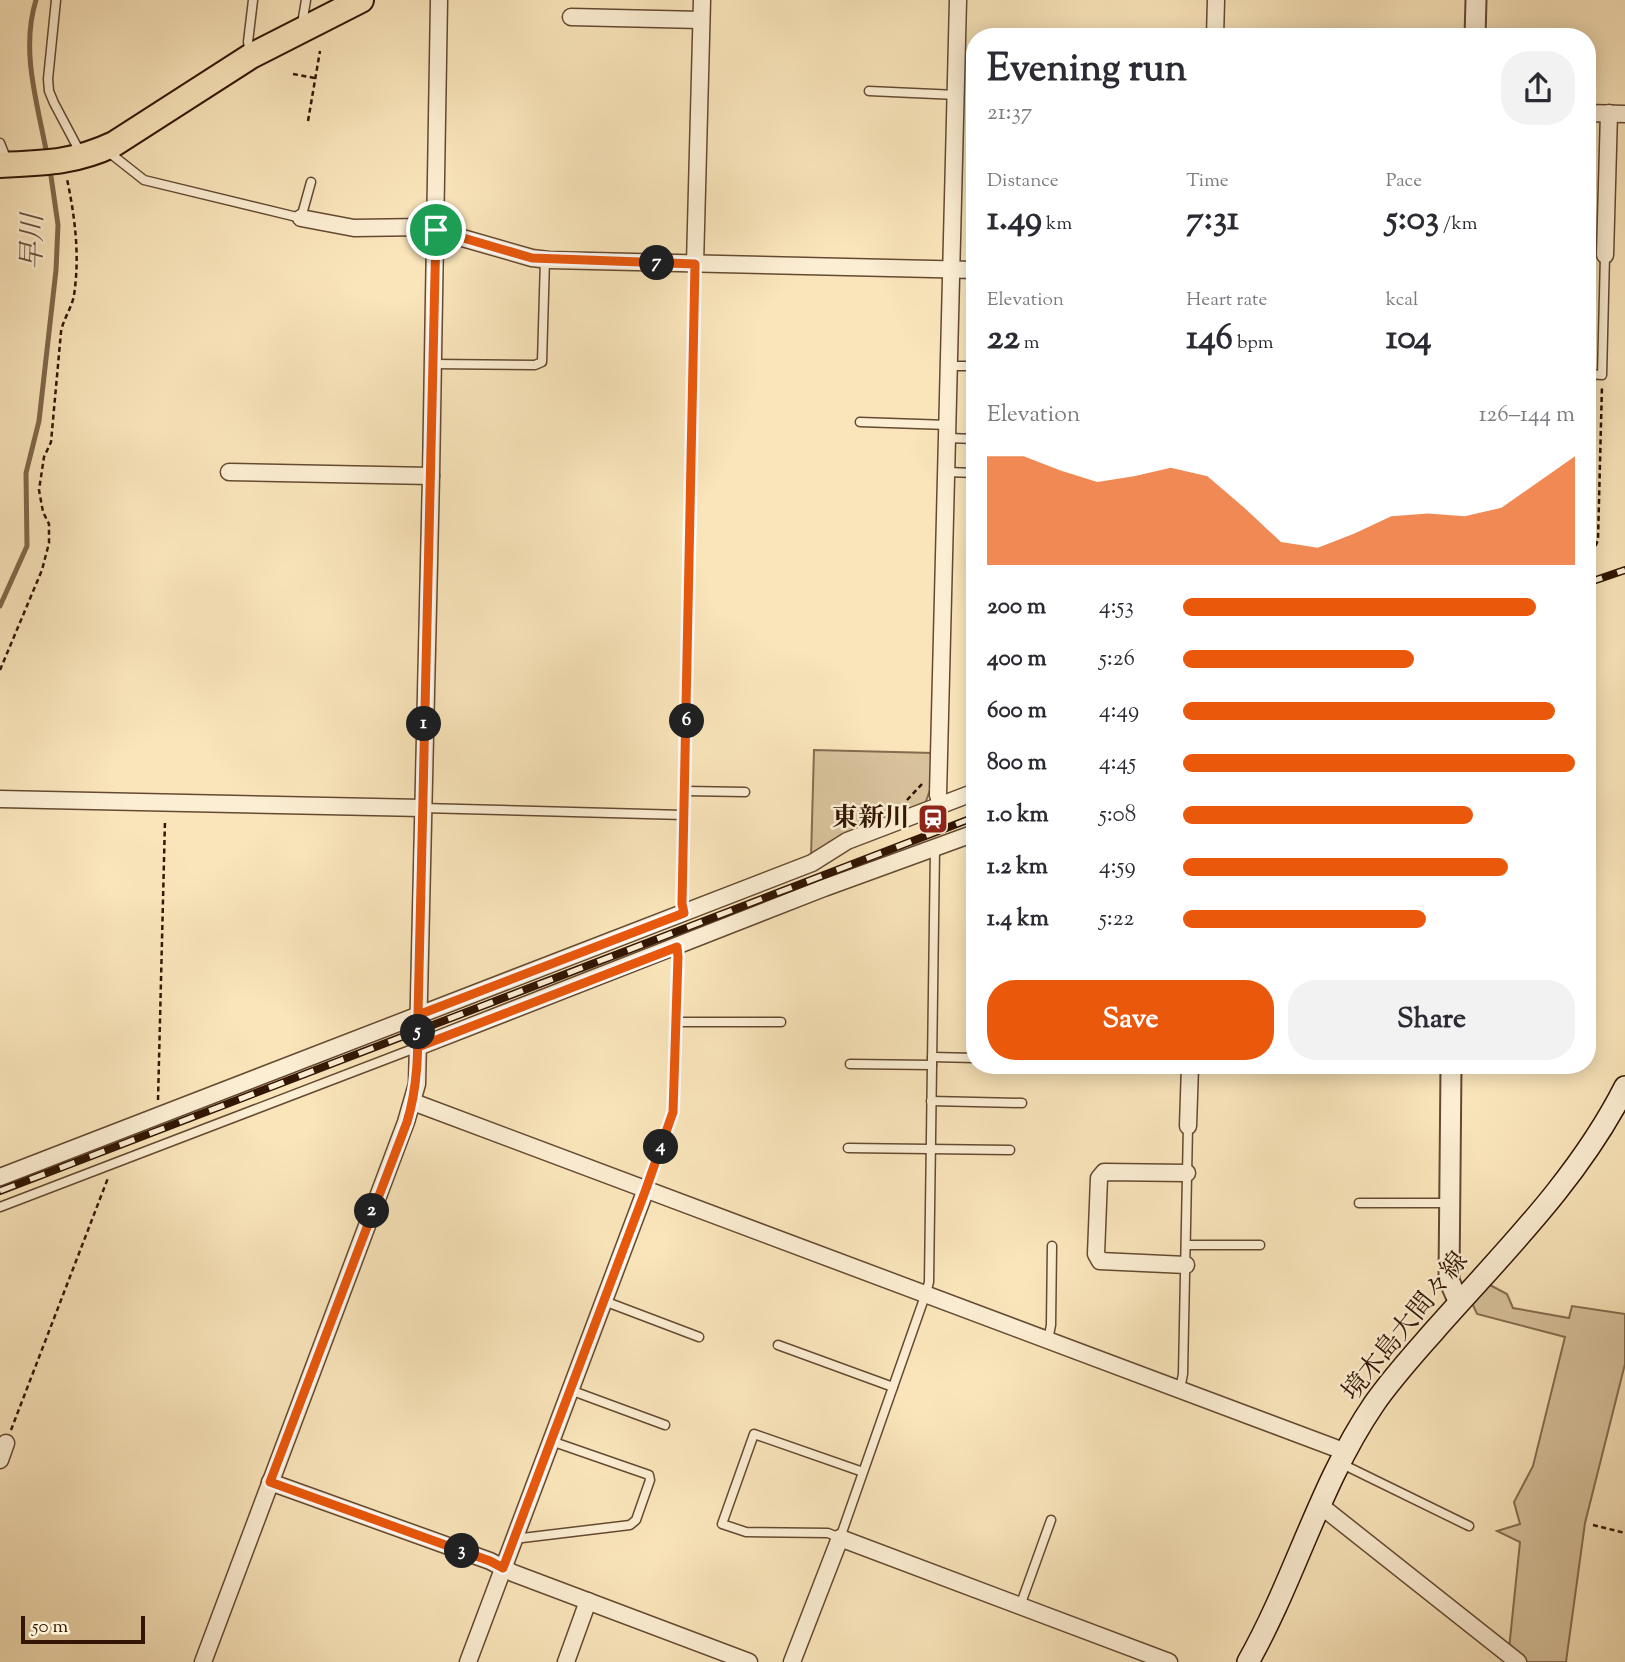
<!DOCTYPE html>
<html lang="en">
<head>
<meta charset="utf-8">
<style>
  :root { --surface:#fff; --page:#f2f2f3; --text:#2b2b33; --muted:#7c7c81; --accent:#ea580c }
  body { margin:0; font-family:"Sorts Mill Goudy","Noto Serif JP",serif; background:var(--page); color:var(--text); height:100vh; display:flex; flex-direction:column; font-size:26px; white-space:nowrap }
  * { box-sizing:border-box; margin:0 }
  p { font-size:23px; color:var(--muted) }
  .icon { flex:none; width:38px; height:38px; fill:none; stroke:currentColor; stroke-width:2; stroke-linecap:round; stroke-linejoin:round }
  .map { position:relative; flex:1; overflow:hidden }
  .panel { position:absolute; left:966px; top:28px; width:630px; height:1046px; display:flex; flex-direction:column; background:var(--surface); border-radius:28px; box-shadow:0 4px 18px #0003 }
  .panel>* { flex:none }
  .scale { position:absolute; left:21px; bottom:18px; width:124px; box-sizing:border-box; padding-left:7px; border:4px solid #321603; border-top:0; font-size:19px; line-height:24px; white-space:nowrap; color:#321603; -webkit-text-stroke:5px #fceed3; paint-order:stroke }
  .pin { position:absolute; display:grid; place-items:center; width:60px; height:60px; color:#fff; margin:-30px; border:4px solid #fff; border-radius:50%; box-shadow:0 2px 7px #0007 }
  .km { position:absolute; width:35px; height:35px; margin:-18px; border-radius:50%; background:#222; color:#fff; font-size:19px; line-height:35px; text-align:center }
  .round { display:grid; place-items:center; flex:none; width:74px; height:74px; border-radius:28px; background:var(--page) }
  .head { display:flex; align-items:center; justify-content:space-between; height:119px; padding:0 21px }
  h1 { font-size:38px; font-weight:700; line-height:52px }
  .figures { display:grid; grid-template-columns:repeat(3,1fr); gap:10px; height:119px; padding:7px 21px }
  .figures div { display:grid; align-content:center }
  .figures b { font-size:35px; font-weight:700 }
  .figures small { font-size:19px; font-weight:400 }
  .figures p { font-size:19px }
  .chart { height:196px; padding:14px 21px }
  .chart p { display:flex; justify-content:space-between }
  .chart svg { width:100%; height:126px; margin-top:7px; fill:var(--accent); opacity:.7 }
  .action { display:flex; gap:14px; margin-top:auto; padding:14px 21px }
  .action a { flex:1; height:80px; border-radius:28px; background:var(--accent); color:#fff; font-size:28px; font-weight:700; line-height:80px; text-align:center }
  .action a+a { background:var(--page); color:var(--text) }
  ul { padding:0 21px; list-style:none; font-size:23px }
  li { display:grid; grid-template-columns:112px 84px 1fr; align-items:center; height:52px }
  li i { height:18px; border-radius:9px; background:var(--accent) }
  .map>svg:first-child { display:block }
</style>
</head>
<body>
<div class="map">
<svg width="1625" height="1662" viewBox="0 0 1625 1662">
  <rect width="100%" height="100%" fill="#fae5bb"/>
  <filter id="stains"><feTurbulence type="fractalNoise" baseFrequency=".00286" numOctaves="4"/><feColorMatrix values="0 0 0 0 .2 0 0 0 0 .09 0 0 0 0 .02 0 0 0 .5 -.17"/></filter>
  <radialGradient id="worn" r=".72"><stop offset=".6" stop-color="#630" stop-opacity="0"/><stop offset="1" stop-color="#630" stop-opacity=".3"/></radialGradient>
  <!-- green -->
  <g fill="#d8c29c" stroke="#856c50" stroke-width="2">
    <polygon points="814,750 933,753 931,787 925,804 811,858"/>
    <polygon points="1488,1284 1507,1294 1513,1308 1569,1318 1572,1306 1625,1314 1625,1364 1585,1523 1566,1662 1527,1662 1509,1649 1520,1542 1497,1531 1520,1524 1514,1502 1533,1466 1565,1337 1477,1314 1472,1303"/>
  </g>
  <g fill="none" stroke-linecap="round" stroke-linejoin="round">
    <!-- stream -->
    <g stroke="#81684c" stroke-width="5">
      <path d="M36,0C20,51 38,105 47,155"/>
      <polyline points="0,606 27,546 26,473 39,421 56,270 58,225 50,169"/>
    </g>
    <!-- service casing -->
    <g stroke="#644a31" stroke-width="11">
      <g id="service">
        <polyline points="56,0 48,79 49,91 54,103 81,154"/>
        <polyline points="305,24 303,18 306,0"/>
        <polyline points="250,52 248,42 253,0"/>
        <polyline points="869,91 957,95"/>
        <polyline points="0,143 8,163"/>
        <polyline points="106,150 144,180 301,218 311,182"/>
        <polyline points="433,364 535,365 542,362 545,259"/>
        <polyline points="950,366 975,366"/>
        <polyline points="1587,374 1602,375 1605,255"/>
        <polyline points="860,422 948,425"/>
        <polyline points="948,438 975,439"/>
        <polyline points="947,472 975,473"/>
        <polyline points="685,791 745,792"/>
        <polyline points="422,808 684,815"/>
        <polyline points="684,913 682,904 695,264"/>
        <polyline points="677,1022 781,1022"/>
        <polyline points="932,1057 975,1058"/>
        <polyline points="850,1064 932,1065"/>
        <polyline points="931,1101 1022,1103"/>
        <polyline points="848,1148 1010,1150"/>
        <polyline points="646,1189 673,1112 679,957 677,947"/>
        <polyline points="1359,1203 1449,1203"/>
        <polyline points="0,1207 418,1047"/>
        <polyline points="1186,1245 1260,1245"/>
        <polyline points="604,1301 699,1337"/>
        <polyline points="1048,1340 1051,1325 1052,1246"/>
        <polyline points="778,1345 893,1387"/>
        <polyline points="1180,1389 1183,1374 1188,1126"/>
        <polyline points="570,1390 665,1425"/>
        <polyline points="1340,1463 1469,1526"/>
        <polyline points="863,1472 754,1434 722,1524 746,1532 828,1533 840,1538 926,1293 929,1282 935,848"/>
        <polyline points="514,1539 630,1525 636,1520 650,1480 649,1475 551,1441"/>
        <polyline points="1020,1606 1051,1520"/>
      </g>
    </g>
    <!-- minor casing -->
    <g stroke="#644a31" stroke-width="19">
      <g id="minor">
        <polyline points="571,17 701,20"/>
        <polyline points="1215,37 1216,0"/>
        <polyline points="1587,113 1625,114"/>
        <polyline points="301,218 354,228 424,227 532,258 549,260 975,270"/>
        <polyline points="1605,255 1609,113"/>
        <polyline points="695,264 702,0"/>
        <polyline points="229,472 431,476"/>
        <polyline points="0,799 422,808"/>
        <polyline points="941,805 938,795 958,0"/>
        <polyline points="418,1047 824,888 975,833"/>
        <polyline points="413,1102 1346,1452"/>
        <polyline points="1188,1126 1190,1066"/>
        <polyline points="0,1177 812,863 847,841 975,792"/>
        <polyline points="1186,1265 1100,1261 1096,1254 1099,1178 1104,1172 1187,1173"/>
        <polyline points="0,1460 6,1443"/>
        <polyline points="270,1482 490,1561 513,1573 749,1662"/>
        <polyline points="1321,1506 1518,1662"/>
        <polyline points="203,1662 406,1122 417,1084 431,476 439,0"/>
        <polyline points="468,1662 646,1189"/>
        <polyline points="566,1662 588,1601"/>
        <polyline points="792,1662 840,1538 1169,1662"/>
      </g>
    </g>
    <!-- tertiary casing -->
    <g stroke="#644a31" stroke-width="23">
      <g id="tertiary">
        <polyline points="1475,37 1476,0"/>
        <polyline points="1451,1066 1449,1280 1459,1303"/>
      </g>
    </g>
    <!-- secondary casing -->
    <g stroke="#321603" stroke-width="24">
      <path id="secondary" d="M1248,1662C1295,1579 1320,1483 1374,1404C1392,1378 1414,1354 1435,1330C1503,1253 1578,1180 1625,1087"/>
    </g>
    <!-- primary casing -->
    <g stroke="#321603" stroke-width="28">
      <path id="primary" d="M0,165C43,163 74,163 114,144L251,56L361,0"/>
    </g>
    <!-- path -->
    <g stroke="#321603" stroke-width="2.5" stroke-dasharray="5 3.5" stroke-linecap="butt">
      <polyline points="293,74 315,78"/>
      <polyline points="308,121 320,51"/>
      <polyline points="1587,548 1596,545 1598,540 1602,385"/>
      <path d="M0,670L42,570L49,543V524L43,512L39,490L44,457L51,442L61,332C63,319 72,308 74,295C80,256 75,217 67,179"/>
      <polyline points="907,800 922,784"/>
      <polyline points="158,1100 165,820"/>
      <polyline points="11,1430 108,1178"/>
      <polyline points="1593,1525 1625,1533"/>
    </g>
    <!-- service -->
    <use href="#service" stroke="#fceed3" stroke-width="8"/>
    <!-- minor -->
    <use href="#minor" stroke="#fceed3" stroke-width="16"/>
    <!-- tertiary -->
    <use href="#tertiary" stroke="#fceed3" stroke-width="19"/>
    <!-- secondary -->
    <use href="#secondary" stroke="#fceed3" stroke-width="21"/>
    <!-- primary -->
    <use href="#primary" stroke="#fae5bb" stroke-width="24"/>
    <!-- rail casing -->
    <g stroke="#321603" stroke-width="8">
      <g id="rail">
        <polyline points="1587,583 1625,570"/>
        <polyline points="0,1191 975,817"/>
      </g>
    </g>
    <!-- rail -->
    <use href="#rail" stroke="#fceed3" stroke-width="5" stroke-dasharray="16" stroke-linecap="butt"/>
  </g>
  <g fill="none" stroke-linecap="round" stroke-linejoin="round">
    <!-- route casing -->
    <g stroke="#fff" stroke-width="14">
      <path id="route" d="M436,230L418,1015C418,1052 418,1086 407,1122L270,1482L490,1561L503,1568L646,1189L673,1112L678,957L677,947L418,1047V1015L684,913L682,904L695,264L532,258L436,230"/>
    </g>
    <!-- route -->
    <use href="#route" stroke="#ea580c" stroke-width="9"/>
  </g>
  <!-- icons -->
  <defs>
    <g id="station-square" transform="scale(1.575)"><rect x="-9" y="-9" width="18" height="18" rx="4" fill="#8f2418" stroke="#fceed3"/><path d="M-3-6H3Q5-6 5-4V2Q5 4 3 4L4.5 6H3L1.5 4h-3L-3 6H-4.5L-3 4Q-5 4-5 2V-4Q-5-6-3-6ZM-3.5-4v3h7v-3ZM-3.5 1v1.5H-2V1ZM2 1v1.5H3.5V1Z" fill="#fff"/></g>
  </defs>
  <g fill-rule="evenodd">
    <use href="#station-square" x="933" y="819"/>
  </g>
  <g text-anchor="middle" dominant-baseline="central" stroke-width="5" stroke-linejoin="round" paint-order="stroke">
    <!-- poi labels -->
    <g font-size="26" font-weight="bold" fill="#321603" stroke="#fceed3" text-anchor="end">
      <text x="910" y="819">東新川</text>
    </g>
    <!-- street labels -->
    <g font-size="26" fill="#321603" stroke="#fceed3">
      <text transform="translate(1406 1327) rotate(-51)">境木島大間々線</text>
    </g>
    <!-- water labels -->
    <g font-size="28" font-style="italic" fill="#674d33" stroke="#fceed3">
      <text transform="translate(34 242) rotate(-89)">早川</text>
    </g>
  </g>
  <rect width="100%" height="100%" filter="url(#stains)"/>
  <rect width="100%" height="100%" fill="url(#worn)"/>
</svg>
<div class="scale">50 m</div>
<div class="pin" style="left:436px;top:230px;background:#1e9e55"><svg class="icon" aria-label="arrive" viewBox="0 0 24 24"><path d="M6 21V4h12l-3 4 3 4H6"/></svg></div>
<b class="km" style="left:424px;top:724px">1</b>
<b class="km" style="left:372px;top:1211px">2</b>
<b class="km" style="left:462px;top:1551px">3</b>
<b class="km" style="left:661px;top:1147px">4</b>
<b class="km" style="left:418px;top:1032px">5</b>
<b class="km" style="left:687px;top:721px">6</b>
<b class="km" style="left:657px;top:263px">7</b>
<section class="panel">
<div class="head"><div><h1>Evening run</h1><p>21:37</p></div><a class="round"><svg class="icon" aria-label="share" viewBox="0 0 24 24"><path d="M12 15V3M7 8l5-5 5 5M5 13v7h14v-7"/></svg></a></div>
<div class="figures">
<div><p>Distance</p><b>1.49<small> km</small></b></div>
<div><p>Time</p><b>7:31</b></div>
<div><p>Pace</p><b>5:03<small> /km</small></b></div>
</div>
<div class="figures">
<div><p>Elevation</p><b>22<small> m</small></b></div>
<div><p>Heart rate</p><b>146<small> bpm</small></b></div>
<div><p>kcal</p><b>104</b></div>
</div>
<div class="chart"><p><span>Elevation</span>126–144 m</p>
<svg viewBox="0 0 160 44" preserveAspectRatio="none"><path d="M0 44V6L10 6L20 11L30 15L40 13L50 10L60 13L70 24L80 36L90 38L100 33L110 27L120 26L130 27L140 24L150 15L160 6V44z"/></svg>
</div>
<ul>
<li><b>200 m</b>4:53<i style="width:90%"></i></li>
<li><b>400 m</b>5:26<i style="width:59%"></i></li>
<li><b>600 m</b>4:49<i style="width:95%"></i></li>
<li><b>800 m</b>4:45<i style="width:100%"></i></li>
<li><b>1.0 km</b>5:08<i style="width:74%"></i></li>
<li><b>1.2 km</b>4:59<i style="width:83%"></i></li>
<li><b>1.4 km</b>5:22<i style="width:62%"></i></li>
</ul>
<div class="action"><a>Save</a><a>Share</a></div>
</section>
</div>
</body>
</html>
